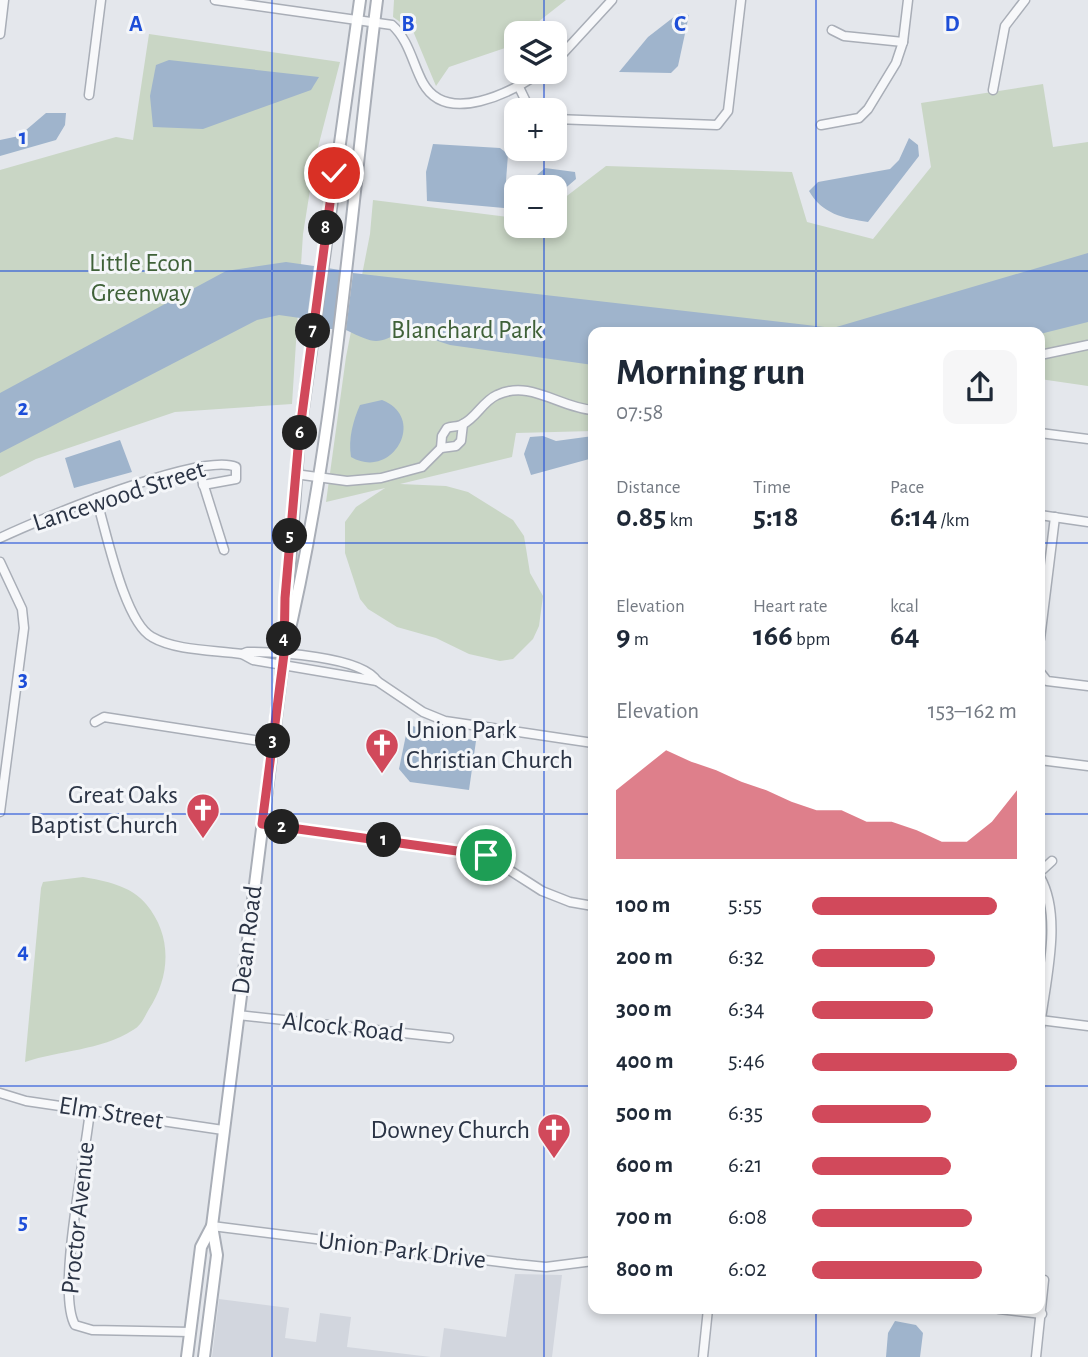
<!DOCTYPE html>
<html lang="en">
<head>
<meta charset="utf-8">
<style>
  :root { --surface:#fff; --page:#f6f6f7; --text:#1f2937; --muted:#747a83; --accent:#d1495b }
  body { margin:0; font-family:"Alegreya Sans",sans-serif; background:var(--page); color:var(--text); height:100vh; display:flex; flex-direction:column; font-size:26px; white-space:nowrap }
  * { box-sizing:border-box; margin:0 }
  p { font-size:23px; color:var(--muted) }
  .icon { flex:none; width:38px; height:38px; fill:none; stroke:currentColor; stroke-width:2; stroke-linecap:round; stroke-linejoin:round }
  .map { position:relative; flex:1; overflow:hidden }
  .side { position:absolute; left:588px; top:327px; width:457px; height:987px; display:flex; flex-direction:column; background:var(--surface); border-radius:14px; box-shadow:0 4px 10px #0003 }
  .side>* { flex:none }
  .tools { position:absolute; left:504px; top:21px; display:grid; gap:14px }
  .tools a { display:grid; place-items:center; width:63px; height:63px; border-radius:14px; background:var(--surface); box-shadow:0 4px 10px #0003; font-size:35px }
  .pin { position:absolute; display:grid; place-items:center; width:60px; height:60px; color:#fff; margin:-30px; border:4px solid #fff; border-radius:50%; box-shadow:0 2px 7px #0007 }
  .km { position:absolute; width:35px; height:35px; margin:-18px; border-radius:50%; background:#222; color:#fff; font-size:19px; line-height:35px; text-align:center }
  .round { display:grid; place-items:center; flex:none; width:74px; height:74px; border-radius:14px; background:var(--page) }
  .head { display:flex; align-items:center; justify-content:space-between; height:119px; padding:0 28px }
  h1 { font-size:38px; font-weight:700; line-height:52px }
  .metrics { display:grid; grid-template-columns:repeat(3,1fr); gap:10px; height:119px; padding:7px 28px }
  .metrics div { display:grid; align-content:center }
  .metrics b { font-size:30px; font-weight:700 }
  .metrics small { font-size:19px; font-weight:400 }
  .metrics p { font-size:19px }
  .chart { height:196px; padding:14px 28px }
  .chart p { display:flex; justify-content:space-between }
  .chart svg { width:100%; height:126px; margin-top:7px; fill:var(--accent); opacity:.7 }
  ul { padding:0 28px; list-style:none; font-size:23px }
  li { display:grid; grid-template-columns:112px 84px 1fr; align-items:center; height:52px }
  li i { height:18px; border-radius:9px; background:var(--accent) }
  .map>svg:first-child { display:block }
</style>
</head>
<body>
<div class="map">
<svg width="1088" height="1357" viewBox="0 0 1088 1357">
  <rect width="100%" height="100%" fill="#e4e7ec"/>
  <!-- built -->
  <g fill="#d2d6de">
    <polygon points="515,1274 562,1275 552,1357 440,1357 444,1328 506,1337"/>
    <polygon points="219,1299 289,1308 285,1338 316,1342 320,1313 351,1317 347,1347 431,1357 212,1357"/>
  </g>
  <!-- green -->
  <g fill="#c9d6c5">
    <polygon points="394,0 566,0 524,33 516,33 516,39 505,48 449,67 436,86 413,31 393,17"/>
    <polygon points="149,34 340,62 315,159 303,234 292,404 175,412 36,459 0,477 0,170 116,137 133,140"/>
    <polygon points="1043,84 1053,147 1088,142 1088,386 1040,379 1040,332 593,332 593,431 516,433 512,457 400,484 446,486 468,492 513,520 524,536 530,573 543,596 539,626 533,639 513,659 500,661 469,654 436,638 397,627 368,609 360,599 345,553 345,522 356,507 385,488 326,502 346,357 370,234 373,200 516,218 516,226 555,226 555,205 606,166 792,172 807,222 873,239 931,167 921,103"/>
    <path d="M83,877C105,881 130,885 146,904C173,936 170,977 149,1009C145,1016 141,1026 133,1030C100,1051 60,1050 25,1062L41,888L43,882Z"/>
  </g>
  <!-- water -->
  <g fill="#9fb4cc">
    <polygon points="679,13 689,15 678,66 671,73 619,72 648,37"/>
    <polygon points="169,60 319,77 311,90 203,129 153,127 150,96 156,65"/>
    <polygon points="46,113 66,113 65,125 56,140 0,156 0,140 19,136"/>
    <path d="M909,138L918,145L919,156L868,222C843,218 822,214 809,191L818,182L890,169L899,160Z"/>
    <polygon points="433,144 500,148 508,154 504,208 427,201 426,172"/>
    <polygon points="545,168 575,172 576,179 555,197 555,187 535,187 537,175"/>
    <path d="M1088,253V322L1040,334L593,332V365L450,345L404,330C377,345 375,344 346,330L353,273L833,328Z"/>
    <polygon points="286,262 314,266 307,319 279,315 257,320 0,453 0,393 226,271"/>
    <polygon points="321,267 346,271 339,329 328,329 314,321"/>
    <path d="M382,400C428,418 392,481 351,457C348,439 353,421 360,405Z"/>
    <polygon points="543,436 556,441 593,436 593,458 531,475 524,454 530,437"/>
    <polygon points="120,440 132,472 74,488 65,458"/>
    <polygon points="408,725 476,741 469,790 410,782 399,769"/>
    <polygon points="895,1321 916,1325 923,1333 920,1357 886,1357 888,1333"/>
  </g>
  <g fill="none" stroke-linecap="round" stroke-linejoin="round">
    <!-- street casing -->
    <g stroke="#a9aeb7" stroke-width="11">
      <g id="street">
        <path d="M215,0L392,25C409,40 413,65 423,83C447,126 512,92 541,72"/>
        <polyline points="832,30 844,36 903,42"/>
        <polyline points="0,34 4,0"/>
        <polyline points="555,62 612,0"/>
        <polyline points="519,87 530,110"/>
        <polyline points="993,90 1005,26 1025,0"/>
        <polyline points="89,95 101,0"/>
        <polyline points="555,119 717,125 728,111 741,0"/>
        <polyline points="821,125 859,118 868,109 896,63 903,42 908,0"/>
        <polyline points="1040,355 1088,345"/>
        <polyline points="1040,433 1088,439"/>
        <path d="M441,448L442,436L447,428C452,426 459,427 463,424C476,418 483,401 497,395C530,379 560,408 593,410"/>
        <polyline points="198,467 224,550"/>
        <polyline points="295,474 347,481 381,478 422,467 441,448 456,446 461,441 463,424"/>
        <path d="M96,498C106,530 124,622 152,637C176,651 215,650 242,654L253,660L377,681"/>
        <polyline points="1040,515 1088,522"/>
        <path d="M0,538C38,520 202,451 236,467V479L203,485"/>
        <polyline points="0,562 22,609 24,628 0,812"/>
        <polyline points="1040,639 1055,517"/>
        <path d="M242,654L247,652C276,652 361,656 377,681L423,712L445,721L593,743"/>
        <polyline points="1040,672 1047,681 1088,686"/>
        <polyline points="95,722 104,717 273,743"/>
        <polyline points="1040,760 1088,766"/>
        <polyline points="262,824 486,855 542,891 570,902 593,906"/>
        <polyline points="1040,872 1052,861"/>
        <path d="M1040,877C1063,917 1045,982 1040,1027"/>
        <polyline points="238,1015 449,1038"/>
        <polyline points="1040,1020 1088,1026"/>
        <polyline points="0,1093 26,1101 223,1130"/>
        <path d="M90,1110C86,1154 56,1292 75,1325L92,1330L191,1332"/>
        <polyline points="212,1226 516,1264 546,1267 593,1261"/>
        <polyline points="999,1309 1042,1314"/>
        <polyline points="703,1357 708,1309"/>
        <polyline points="1036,1357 1044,1280"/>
      </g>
    </g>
    <!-- secondary casing -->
    <g stroke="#a9aeb7" stroke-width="14">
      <g id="secondary">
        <polyline points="285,633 299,437 360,0"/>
        <polyline points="187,1357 201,1247 212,1226"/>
        <path d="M204,1357L217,1255L212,1226L284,654C336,440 349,218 377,0"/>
      </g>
    </g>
    <!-- street -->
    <use href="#street" stroke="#f7f8fa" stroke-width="8"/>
    <!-- secondary -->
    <use href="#secondary" stroke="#fff" stroke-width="10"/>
  </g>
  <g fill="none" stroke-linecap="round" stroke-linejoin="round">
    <!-- route casing -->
    <g stroke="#fff" stroke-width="14">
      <polyline id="route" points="334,173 299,437 285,598 284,654 262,824 486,855"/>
    </g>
    <!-- route -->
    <use href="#route" stroke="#d1495b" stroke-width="9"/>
  </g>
  <!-- grid -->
  <path fill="none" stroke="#1d4ed8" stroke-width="2" stroke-opacity="0.55" d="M272,0V1357M544,0V33M816,0V332M544,72V110M544,149V187M544,226V1357M0,271H1088M0,543H593M1040,543H1088M0,814H593M1040,814H1088M0,1086H593M1040,1086H1088M816,1309V1357"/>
  <!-- icons -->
  <defs>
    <g id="church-pin" transform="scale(1.75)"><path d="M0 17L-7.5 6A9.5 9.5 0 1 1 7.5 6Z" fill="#d1495b" stroke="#f4f6f9"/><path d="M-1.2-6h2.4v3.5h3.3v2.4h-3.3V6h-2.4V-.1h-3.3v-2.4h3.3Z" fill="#fff"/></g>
  </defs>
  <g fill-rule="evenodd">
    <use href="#church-pin" x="382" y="745"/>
    <use href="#church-pin" x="203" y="810"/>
    <use href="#church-pin" x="554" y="1130"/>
  </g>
  <g text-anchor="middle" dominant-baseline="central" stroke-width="6" stroke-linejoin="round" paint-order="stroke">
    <!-- park labels -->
    <g font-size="26" fill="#3f6138" stroke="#f4f6f9">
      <text x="141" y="263">Little Econ<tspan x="141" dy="30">Greenway</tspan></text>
      <text x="467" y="330">Blanchard Park</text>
    </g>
    <!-- street labels -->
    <g font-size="26" fill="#2b3445" stroke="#f4f6f9">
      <text transform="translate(119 496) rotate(-18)">Lancewood Street</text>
      <text transform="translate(247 940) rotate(-83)">Dean Road</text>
      <text transform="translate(343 1027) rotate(6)">Alcock Road</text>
      <text transform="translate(111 1113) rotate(9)">Elm Street</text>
      <text transform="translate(78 1218) rotate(-84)">Proctor Avenue</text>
      <text transform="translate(402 1250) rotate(7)">Union Park Drive</text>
    </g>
    <!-- poi labels -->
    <g font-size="26" fill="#2b3445" stroke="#f4f6f9" text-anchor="end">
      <text x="406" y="730" text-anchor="start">Union Park<tspan x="406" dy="30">Christian Church</tspan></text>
      <text x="178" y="795">Great Oaks<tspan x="178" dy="30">Baptist Church</tspan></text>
      <text x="530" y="1130">Downey Church</text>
    </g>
  </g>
  <g font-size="23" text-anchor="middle" font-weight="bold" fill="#1d4ed8" stroke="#f4f6f9" stroke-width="6" stroke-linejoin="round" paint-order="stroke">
    <text x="136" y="31">A</text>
    <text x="408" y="31">B</text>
    <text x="680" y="31">C</text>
    <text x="952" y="31">D</text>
    <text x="23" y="144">1</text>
    <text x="23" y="415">2</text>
    <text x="23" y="686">3</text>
    <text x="23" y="958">4</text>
    <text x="23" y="1229">5</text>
  </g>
</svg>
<div class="tools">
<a><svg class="icon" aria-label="layers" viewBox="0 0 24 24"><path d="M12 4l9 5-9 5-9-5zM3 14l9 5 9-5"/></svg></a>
<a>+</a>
<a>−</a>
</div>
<div class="pin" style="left:486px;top:855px;background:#1e9e55"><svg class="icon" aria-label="arrive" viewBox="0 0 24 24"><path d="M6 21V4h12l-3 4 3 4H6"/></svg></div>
<div class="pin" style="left:334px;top:173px;background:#d93025"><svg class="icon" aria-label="check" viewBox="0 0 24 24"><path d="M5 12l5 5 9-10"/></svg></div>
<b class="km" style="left:384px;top:840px">1</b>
<b class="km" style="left:282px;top:827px">2</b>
<b class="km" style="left:273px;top:741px">3</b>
<b class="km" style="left:284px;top:639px">4</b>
<b class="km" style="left:290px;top:536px">5</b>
<b class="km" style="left:300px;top:433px">6</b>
<b class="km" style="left:313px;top:331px">7</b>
<b class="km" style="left:326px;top:228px">8</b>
<section class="side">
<div class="head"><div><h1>Morning run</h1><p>07:58</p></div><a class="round"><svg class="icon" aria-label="share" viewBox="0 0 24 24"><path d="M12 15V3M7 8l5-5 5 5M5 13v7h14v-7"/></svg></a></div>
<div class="metrics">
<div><p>Distance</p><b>0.85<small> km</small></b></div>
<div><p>Time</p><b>5:18</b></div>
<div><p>Pace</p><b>6:14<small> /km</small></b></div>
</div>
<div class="metrics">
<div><p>Elevation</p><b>9<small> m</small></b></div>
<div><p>Heart rate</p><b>166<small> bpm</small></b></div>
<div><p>kcal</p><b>64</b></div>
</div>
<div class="chart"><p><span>Elevation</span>153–162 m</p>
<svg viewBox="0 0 160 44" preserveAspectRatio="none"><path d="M0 44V20L10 13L20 6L30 10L40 13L50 17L60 20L70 24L80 27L90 27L100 31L110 31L120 34L130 38L140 38L150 31L160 20V44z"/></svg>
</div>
<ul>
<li><b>100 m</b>5:55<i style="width:90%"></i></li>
<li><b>200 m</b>6:32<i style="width:60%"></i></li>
<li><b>300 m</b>6:34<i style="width:59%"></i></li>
<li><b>400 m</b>5:46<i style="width:100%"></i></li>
<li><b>500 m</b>6:35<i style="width:58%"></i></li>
<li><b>600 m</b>6:21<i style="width:68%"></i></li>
<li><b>700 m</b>6:08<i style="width:78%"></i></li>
<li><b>800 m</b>6:02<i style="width:83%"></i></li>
</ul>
</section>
</div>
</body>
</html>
